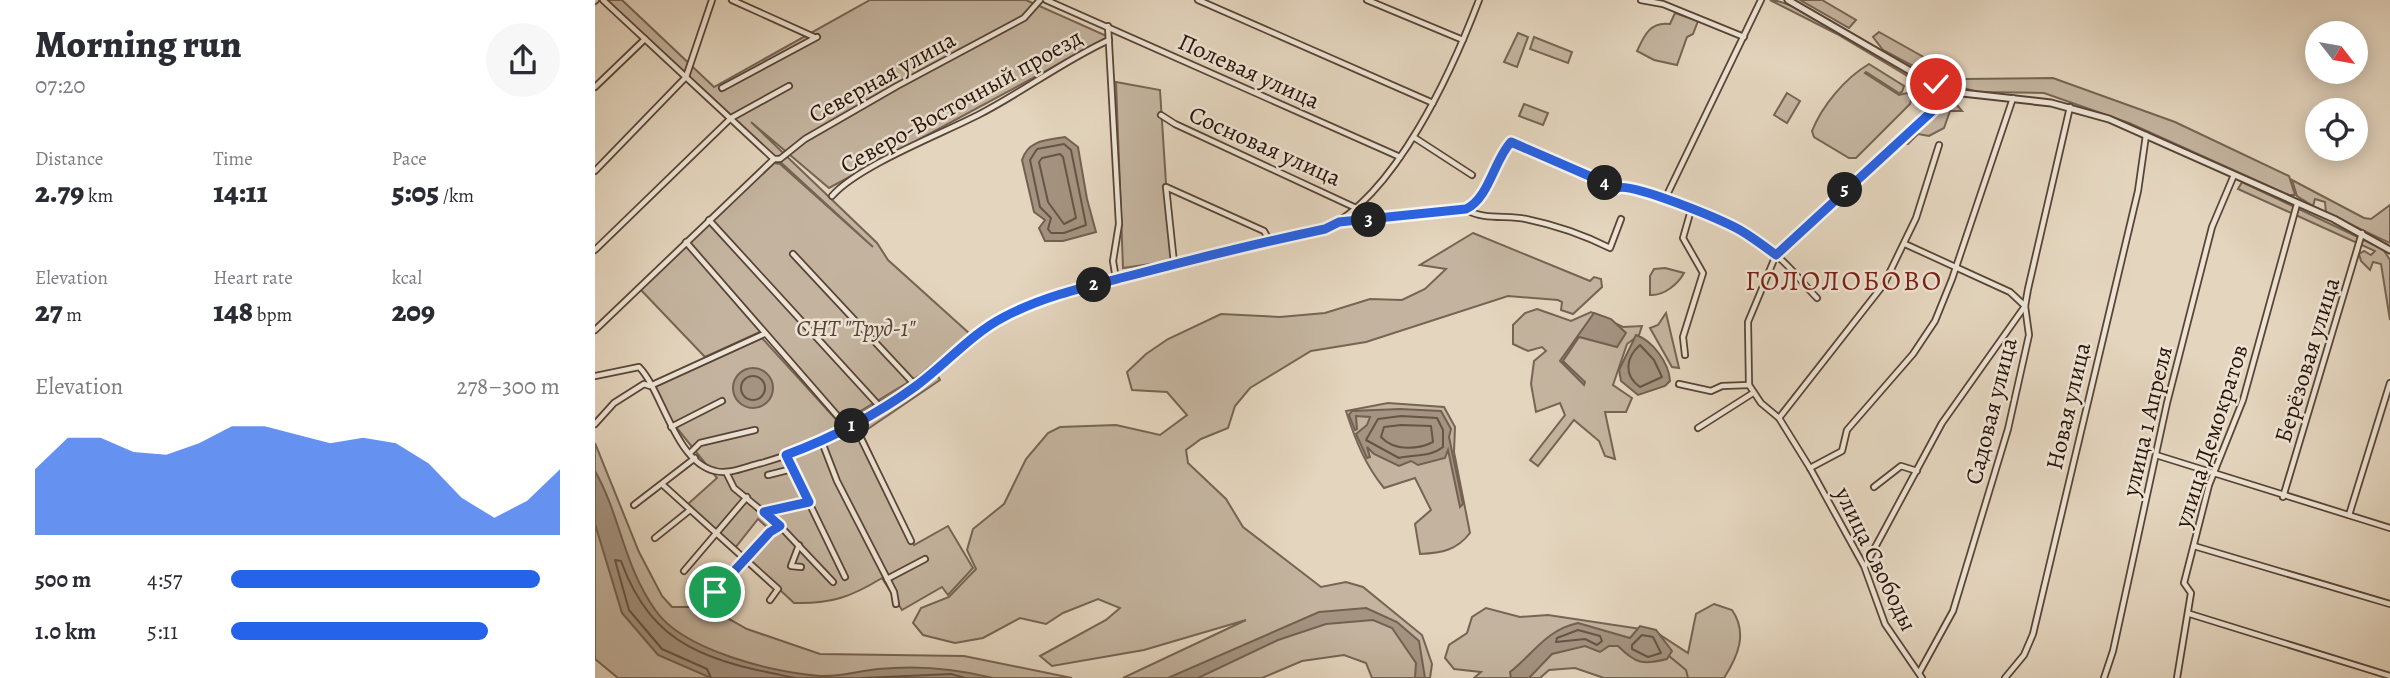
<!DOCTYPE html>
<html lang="en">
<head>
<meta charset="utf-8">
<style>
  :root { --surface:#fff; --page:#f7f7f7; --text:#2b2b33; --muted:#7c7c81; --accent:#2563eb }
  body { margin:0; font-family:Alegreya,serif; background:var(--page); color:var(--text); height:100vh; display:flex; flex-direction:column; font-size:26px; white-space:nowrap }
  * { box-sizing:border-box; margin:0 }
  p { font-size:23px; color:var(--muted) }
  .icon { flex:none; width:38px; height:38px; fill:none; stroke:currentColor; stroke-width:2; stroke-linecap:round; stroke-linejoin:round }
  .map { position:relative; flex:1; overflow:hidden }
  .panel { display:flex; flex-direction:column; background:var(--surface); width:595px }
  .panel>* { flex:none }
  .needle { width:46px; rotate:121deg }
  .controls { position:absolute; left:1710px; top:21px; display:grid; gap:14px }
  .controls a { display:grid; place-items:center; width:63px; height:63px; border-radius:50%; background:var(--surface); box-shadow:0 4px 18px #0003; font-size:35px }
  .pin { position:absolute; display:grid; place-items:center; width:60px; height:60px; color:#fff; margin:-30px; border:4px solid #fff; border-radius:50%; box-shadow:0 2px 7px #0007 }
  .km { position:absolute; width:35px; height:35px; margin:-18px; border-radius:50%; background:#222; color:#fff; font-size:19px; line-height:35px; text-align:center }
  .round { display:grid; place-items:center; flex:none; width:74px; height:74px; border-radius:37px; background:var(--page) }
  .head { display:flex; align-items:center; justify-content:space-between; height:119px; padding:0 35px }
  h1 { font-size:38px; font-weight:800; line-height:52px }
  .metrics { display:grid; grid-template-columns:repeat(3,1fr); gap:10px; height:119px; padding:7px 35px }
  .metrics div { display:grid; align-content:center }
  .metrics b { font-size:30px; font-weight:800 }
  .metrics small { font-size:19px; font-weight:400 }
  .metrics p { font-size:19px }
  .chart { height:196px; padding:14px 35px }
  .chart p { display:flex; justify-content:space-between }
  .chart svg { width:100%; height:126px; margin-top:7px; fill:var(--accent); opacity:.7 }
  ul { padding:0 35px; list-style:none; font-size:23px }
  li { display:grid; grid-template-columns:112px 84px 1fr; align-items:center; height:52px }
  li i { height:18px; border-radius:9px; background:var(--accent) }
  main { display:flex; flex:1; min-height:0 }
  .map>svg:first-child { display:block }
</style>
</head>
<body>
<main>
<section class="panel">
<div class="head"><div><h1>Morning run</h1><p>07:20</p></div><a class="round"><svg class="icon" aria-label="share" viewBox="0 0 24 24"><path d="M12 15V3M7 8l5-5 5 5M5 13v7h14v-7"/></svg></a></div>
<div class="metrics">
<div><p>Distance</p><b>2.79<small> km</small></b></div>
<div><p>Time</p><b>14:11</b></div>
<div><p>Pace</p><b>5:05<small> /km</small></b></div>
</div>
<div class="metrics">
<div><p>Elevation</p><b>27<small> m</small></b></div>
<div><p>Heart rate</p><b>148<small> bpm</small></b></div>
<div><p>kcal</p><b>209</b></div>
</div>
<div class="chart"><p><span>Elevation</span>278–300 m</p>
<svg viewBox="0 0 160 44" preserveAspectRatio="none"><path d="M0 44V21L10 10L20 10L30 15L40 16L50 12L60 6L70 6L80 9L90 12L100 10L110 12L120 19L130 31L140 38L150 32L160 21V44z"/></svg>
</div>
<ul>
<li><b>500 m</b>4:57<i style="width:94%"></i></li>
<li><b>1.0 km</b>5:11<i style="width:78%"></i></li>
</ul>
</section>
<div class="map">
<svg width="1795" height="678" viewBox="0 0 1795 678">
  <rect width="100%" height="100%" fill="#e4d5be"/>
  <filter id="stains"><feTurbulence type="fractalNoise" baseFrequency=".00286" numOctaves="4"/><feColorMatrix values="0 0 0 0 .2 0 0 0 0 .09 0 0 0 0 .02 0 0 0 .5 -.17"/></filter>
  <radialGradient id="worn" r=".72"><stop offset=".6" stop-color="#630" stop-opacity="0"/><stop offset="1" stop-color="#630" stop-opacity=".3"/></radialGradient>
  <!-- green -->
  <g fill="#c4b49f" stroke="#766454" stroke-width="2">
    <polygon points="9,0 27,0 119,87 275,0 431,0 514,37 234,188 156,122 282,243 293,260 375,334 325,375 249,421 167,331 110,357 45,289 179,163 185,164 278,247"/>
    <path d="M1175,0C1203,0 1309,69 1340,87L1321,81L1242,34Z"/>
    <polygon points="1205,0 1227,0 1261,20 1254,28"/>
    <path d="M1080,13L1103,21L1098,34L1092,37L1082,65L1059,60L1042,51C1049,36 1055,21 1075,24Z"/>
    <polygon points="1284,32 1368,79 1458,78 1580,122 1694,176 1700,195 1694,195 1534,123 1449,93 1383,92 1350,83 1288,50 1278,37"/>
    <polygon points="923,33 933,37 922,67 909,62"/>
    <polygon points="939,37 977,52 973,63 935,49"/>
    <path d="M1274,64L1309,86L1307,92L1304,93L1271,72L1270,73L1304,95L1312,93L1317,97L1315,104L1261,158H1254L1219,137L1217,131C1227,106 1250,78 1274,64Z"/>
    <polygon points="521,82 565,90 576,261 528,268"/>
    <polygon points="1192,93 1205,101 1192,123 1179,115"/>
    <polygon points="1356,98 1367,111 1355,111 1349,128 1334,136 1323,134 1313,144 1305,143"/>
    <polygon points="929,104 953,113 948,125 924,116"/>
    <polygon points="1697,180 1769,218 1776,219 1795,205 1795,243 1731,213 1730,202 1720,199 1718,206 1702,196"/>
    <polygon points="1647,182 1788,249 1795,260 1795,320 1786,264 1778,262 1775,270 1766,261 1764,254 1769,251 1776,255 1780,251 1643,189"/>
    <polygon points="878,233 995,281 999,277 1006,279 1007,287 978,314 966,310 967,302 963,300 913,296 771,342 716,351 655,388 640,406 633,428 606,439 591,450 593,463 631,499 648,527 726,587 751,582 768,587 827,635 837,664 835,678 777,678 771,663 749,655 707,661 667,678 528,678 651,620 549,650 457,666 445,656 511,620 525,608 503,599 468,613 451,624 425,618 388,638 360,643 328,635 318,623 326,608 354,597 381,569 372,550 378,529 409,504 431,459 453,433 465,427 521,425 565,435 592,415 572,392 537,390 532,372 551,354 573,339 626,314 685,317 730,313 775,299 807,300 830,289 851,269 825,265"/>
    <path d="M1070,268L1089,273C1083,284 1069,296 1055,295V276L1059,269Z"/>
    <polygon points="942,309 976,321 996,312 1028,327 1047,326 1044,335 1032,344 1018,385 1037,398 1031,412 1010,412 1020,459 1010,456 1004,441 979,420 943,466 935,460 970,415 965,403 941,412 936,384 939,361 951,351 947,347 933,351 918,344 918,325 930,313"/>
    <polygon points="1071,313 1084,368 1077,367 1055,328 1063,325"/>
    <path d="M167,338L246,425L339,369L345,380L267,433L319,545L353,526L378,568L353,595L347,587L307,610L287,578C256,597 236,604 199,603L153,560L176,531L163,519L140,548L93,504L122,478L73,417L59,387Z"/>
    <path d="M793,403L849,407L860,427L859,452L875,533C862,550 847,553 825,554L820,524L836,510L820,478L789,488C770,465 760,439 751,411Z"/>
    <polygon points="0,443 44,552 67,596 77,607 113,607 152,629 225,654 369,656 477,678 23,678 0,659"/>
    <path d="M1119,604L1137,610C1153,633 1143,656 1129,678H1009L980,668L954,670L945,678H879L886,672L859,669L850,658L854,645L872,633L877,617L891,608L925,617L953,615L1059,631L1093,653L1101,614Z"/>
  </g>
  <!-- water -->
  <g fill="#a49380" stroke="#736050" stroke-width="2">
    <path d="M470,137L483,147L492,199L501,232L468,241H450L444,228L450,220L439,212L427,160C433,140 452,140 470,137Z"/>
    <polygon points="999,313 1016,319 1031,333 1022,347 984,337 968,361 990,382 989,385 965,361"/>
    <path d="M1041,335C1058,341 1074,363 1075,381L1070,386L1043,395L1026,381L1024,370Z"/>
    <circle cx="158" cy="388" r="20"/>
    <polygon points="805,409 846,411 856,429 854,437 868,504 865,507 853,450 850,458 823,465 816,461 804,466 779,454 772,447 775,457 772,458 761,434 772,425 775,417 761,416 762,429 760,430 754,415 757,411"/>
    <path d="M0,471C26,517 28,565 61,611C88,650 179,673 225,676C243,677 264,671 283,669C323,665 359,668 398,678H116L63,655L27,613L0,524Z"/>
    <polygon points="771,608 802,622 824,641 830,678 820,678 821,663 797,628 778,620 731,624 683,640 603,678 573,678 724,612"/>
    <path d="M983,623L1035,638L1045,626L1061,630L1077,651L1072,659C1048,665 1041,664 1023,646H1014L1005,652L990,646L957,654L934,678H916L915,672C939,653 951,630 983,623Z"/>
  </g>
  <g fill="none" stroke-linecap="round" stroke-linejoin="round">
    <!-- shore -->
    <g stroke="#665444" stroke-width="2">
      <polygon points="469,144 476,150 491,225 469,233 456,233 453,229 456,218 445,207 435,160 442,149"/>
      <polygon points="465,154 468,157 481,218 469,224 453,202 444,162 447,158"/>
      <path d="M1045,345L1059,360L1067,377L1045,387C1029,376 1030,358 1045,345Z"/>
      <circle cx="158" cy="388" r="12"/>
      <path d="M806,416L842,418L848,430V447C834,458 819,454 804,458L771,440L783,419Z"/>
      <path d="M806,425L836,426L838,442C822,450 799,451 786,437L789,427Z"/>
      <polygon points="983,630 1005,636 1007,641 1002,645 990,639 961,642 962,638"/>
      <polygon points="1047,635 1058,637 1066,653 1053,657 1037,649 1037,645"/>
      <path d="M116,678L112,669L67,649L34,610L20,560L26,561C58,649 116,661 200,678"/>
      <polyline points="267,678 356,674 370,678"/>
    </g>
    <!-- stream -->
    <polyline stroke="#736050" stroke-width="2" points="1074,656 1091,670 1093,678"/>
    <!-- minor casing -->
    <g stroke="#584436" stroke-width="8">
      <g id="minor">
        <polyline points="8,0 179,159"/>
        <polyline points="137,0 219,37"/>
        <polyline points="451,0 805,157"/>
        <polyline points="603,0 838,103"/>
        <polyline points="772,0 868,40"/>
        <polyline points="1046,0 1068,4 1149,37"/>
        <polyline points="0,1 1,0"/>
        <polyline points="513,26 524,224 518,261 521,279"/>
        <polyline points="0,87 50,39"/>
        <polyline points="127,88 222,37"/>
        <polyline points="566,115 580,124 761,208"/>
        <polyline points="820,138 877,175"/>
        <polyline points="0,171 91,77 117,0"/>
        <path d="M237,196C263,166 346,134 383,115C428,92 468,61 514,40"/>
        <polyline points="1070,199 1166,0"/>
        <path d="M872,210C888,220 913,215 931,219C960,225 989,235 1015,248L1026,219"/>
        <polyline points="114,220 287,409"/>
        <path d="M745,222L871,209L880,205L907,152L916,142L1022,188C1047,179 1160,237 1182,256C1198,269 1208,284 1222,298"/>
        <polyline points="91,242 253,428"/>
        <polyline points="0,250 136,118 194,86"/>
        <polyline points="198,254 321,386"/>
        <polyline points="579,263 571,187 669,231 674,240"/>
        <polyline points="0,330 179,159 185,159 210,139 302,86 429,18 445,0"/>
        <polyline points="1090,355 1088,337 1108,273 1088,238 1096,210"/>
        <path d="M0,376L44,367C67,390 80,462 120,471C135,475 152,466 167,463C232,445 295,409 347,366C366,350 383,332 405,319C444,295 490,288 534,276C600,259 664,243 730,229C801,195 857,71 884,0"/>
        <polyline points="1084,384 1116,391 1127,386 1154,385"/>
        <polyline points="1184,418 1289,284 1321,218 1344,145"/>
        <polyline points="0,424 19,403 49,384 55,386 169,334"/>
        <polyline points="259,424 316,541"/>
        <polyline points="76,427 127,401"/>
        <polyline points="1103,428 1158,393"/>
        <polyline points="227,442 242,481 299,592 301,604"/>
        <polyline points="96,452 105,443 160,430"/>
        <polyline points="191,455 250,577"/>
        <polyline points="1561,455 1795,528"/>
        <polyline points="1215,468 1247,451 1252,430 1318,354 1340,321 1357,279 1418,98"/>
        <polyline points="131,472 139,488 185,526 238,582"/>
        <polyline points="173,475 197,469"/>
        <polyline points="68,485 183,589 175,600"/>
        <polyline points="1279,487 1306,466 1322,471"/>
        <polyline points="1688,497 1767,233"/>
        <polyline points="39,505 100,458"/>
        <polyline points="170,512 214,502"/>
        <polyline points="1754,515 1795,383"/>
        <polyline points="60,538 95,510"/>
        <polyline points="204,545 196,566 206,567"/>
        <polyline points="1599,546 1795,604"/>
        <polyline points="1270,566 1347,423 1430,306 1415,292 1310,244"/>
        <polyline points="89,571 152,497"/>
        <polyline points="292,579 330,559"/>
        <polyline points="120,592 175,532 185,526"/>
        <polyline points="1595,614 1795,676"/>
        <polyline points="1324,673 1358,611 1413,429 1434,335 1430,306 1433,289 1475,107"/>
        <polyline points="1327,678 1290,624 1269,566 1215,468 1184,418 1166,403 1154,385 1153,322 1181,255 1358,92"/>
        <polyline points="1410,678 1429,655 1438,634 1543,191 1551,135"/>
        <polyline points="1509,678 1518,651 1572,403 1617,227 1639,175"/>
        <polyline points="1582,678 1596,593 1589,583 1614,485 1648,400 1702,204"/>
      </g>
    </g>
    <!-- tertiary casing -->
    <g stroke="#584436" stroke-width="9">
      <polyline id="tertiary" points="1193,0 1317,72 1358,92 1456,103 1514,119 1739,219 1795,250"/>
    </g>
    <!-- minor -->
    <use href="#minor" stroke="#ede4d5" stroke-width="4.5"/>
    <!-- tertiary -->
    <use href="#tertiary" stroke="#ede4d5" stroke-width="5"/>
  </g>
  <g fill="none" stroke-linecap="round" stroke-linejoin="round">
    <!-- route casing -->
    <g stroke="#fff" stroke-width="14">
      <path id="route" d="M120,592L175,532L185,526L169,512L214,502L191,455C237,438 281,415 321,386C351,364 376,334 409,317C449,296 490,287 534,276C599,259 664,243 730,229L744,222L871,209C894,198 899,160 916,142L1022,188C1037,182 1127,220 1145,230C1157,237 1169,246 1181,255L1358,92L1341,84"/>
    </g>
    <!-- route -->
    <use href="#route" stroke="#2563eb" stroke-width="9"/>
  </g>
  <g text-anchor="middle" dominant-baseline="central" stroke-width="5" stroke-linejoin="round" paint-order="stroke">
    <!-- street labels -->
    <g font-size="24" fill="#291409" stroke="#ede4d5">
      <text transform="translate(654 71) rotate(24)">Полевая улица</text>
      <text transform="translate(287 77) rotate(-29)">Северная улица</text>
      <text transform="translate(366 101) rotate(-29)">Северо-Восточный проезд</text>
      <text transform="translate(670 146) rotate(24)">Сосновая улица</text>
      <text transform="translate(1712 360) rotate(-73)">Берёзовая улица</text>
      <text transform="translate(1473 406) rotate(-77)">Новая улица</text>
      <text transform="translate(1396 411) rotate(-76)">Садовая улица</text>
      <text transform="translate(1552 421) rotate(-77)">улица 1 Апреля</text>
      <text transform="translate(1616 436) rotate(-72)">улица Демократов</text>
      <text transform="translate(1281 559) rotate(64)">улица Свободы</text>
    </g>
    <!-- park labels -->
    <g font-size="24" font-style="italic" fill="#584436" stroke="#ede4d5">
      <text x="261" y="328">СНТ "Труд-1"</text>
    </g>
    <!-- quarter labels -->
    <g font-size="28" letter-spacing="2" fill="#7a1f14" stroke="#ede4d5">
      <text x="1249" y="281">ГОЛОЛОБОВО</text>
    </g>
  </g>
  <rect width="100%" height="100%" filter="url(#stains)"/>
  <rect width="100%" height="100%" fill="url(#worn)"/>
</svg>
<div class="controls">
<a><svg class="needle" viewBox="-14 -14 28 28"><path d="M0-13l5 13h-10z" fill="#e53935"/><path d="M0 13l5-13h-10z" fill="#7c7c81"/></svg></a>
<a><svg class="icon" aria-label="locate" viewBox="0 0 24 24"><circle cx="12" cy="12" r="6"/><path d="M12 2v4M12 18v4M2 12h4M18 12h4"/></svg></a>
</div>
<div class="pin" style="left:120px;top:592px;background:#1e9e55"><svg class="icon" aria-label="arrive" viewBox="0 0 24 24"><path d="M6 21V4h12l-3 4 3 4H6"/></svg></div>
<div class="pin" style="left:1341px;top:84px;background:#d93025"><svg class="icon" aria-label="check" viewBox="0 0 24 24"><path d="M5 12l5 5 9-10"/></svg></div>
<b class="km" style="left:257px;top:426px">1</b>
<b class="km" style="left:499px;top:285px">2</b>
<b class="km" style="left:774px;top:220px">3</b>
<b class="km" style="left:1010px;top:183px">4</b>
<b class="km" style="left:1250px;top:190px">5</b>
</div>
</main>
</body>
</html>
